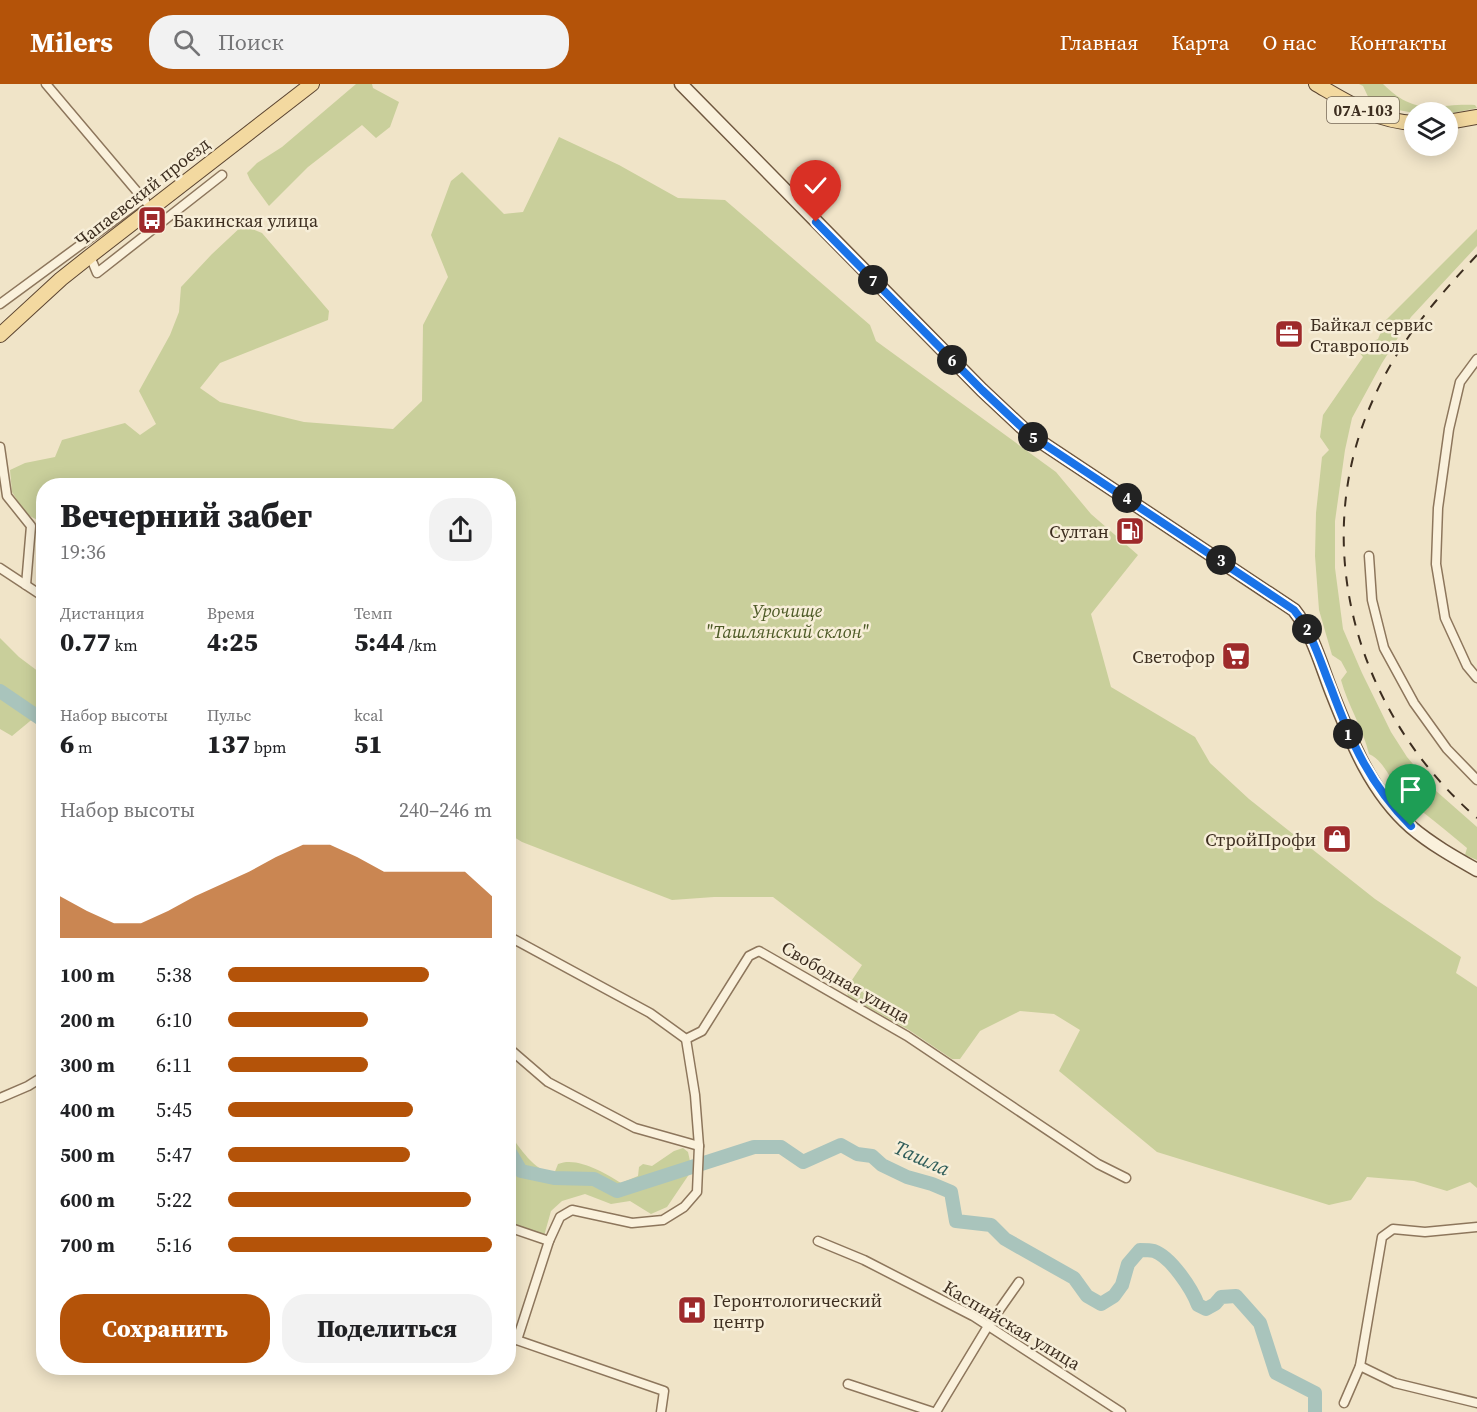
<!DOCTYPE html>
<html lang="ru">
<head>
<meta charset="utf-8">
<style>
  :root { --surface:#fff; --page:#f2f2f2; --text:#202124; --muted:#757577; --accent:#b45309 }
  body { margin:0; font-family:"Source Serif 4",serif; background:var(--page); color:var(--text); height:100vh; display:flex; flex-direction:column; font-size:22px; white-space:nowrap }
  * { box-sizing:border-box; margin:0 }
  p { font-size:20px; color:var(--muted) }
  .icon { flex:none; width:33px; height:33px; fill:none; stroke:currentColor; stroke-width:2; stroke-linecap:round; stroke-linejoin:round }
  .map { position:relative; flex:1; overflow:hidden }
  .sheet { position:absolute; left:36px; top:394px; width:480px; height:897px; display:flex; flex-direction:column; background:var(--surface); border-radius:24px; box-shadow:0 3px 15px #0003 }
  .sheet>* { flex:none }
  .tools { position:absolute; left:1404px; top:18px; display:grid; gap:12px }
  .tools a { display:grid; place-items:center; width:54px; height:54px; border-radius:50%; background:var(--surface); box-shadow:0 3px 15px #0003; font-size:30px }
  .pin { position:absolute; display:grid; place-items:center; width:51px; height:51px; color:#fff; margin:-62px -26px; border-radius:50% 50% 50% 0; rotate:-45deg; box-shadow:0 0 6px #0007 }
  .pin .icon { rotate:45deg }
  .km { position:absolute; width:30px; height:30px; margin:-15px; border-radius:50%; background:#222; color:#fff; font-size:16px; line-height:30px; text-align:center }
  .round { display:grid; place-items:center; flex:none; width:63px; height:63px; border-radius:24px; background:var(--page) }
  .summary { display:flex; align-items:center; justify-content:space-between; height:102px; padding:0 24px }
  h1 { font-size:33px; font-weight:800; line-height:45px }
  .figures { display:grid; grid-template-columns:repeat(3,1fr); gap:9px; height:102px; padding:6px 24px }
  .figures div { display:grid; align-content:center }
  .figures b { font-size:26px; font-weight:800 }
  .figures small { font-size:16px; font-weight:400 }
  .figures p { font-size:16px }
  .chart { height:168px; padding:12px 24px }
  .chart p { display:flex; justify-content:space-between }
  .chart svg { width:100%; height:108px; margin-top:6px; fill:var(--accent); opacity:.7 }
  .action { display:flex; gap:12px; margin-top:auto; padding:12px 24px }
  .action a { flex:1; height:69px; border-radius:24px; background:var(--accent); color:#fff; font-size:24px; font-weight:800; line-height:69px; text-align:center }
  .action a+a { background:var(--page); color:var(--text) }
  ul { padding:0 24px; list-style:none; font-size:20px }
  li { display:grid; grid-template-columns:96px 72px 1fr; align-items:center; height:45px }
  li i { height:15px; border-radius:8px; background:var(--accent) }
  header { display:flex; align-items:center; gap:36px; box-sizing:border-box; height:84px; padding:0 30px; background:var(--accent); color:#fff }
  header strong { font-size:28px }
  nav { display:flex; gap:33px; margin-inline-start:auto; font-size:21px }
  .search { width:420px; height:54px; background:var(--page); display:flex; align-items:center; gap:15px; box-sizing:border-box; padding:0 21px; border-radius:24px; color:var(--muted); font-size:22px }
  .map>svg:first-child { display:block }
</style>
</head>
<body>
<header>
<strong>Milers</strong>
<div class="search"><svg class="icon" aria-label="search" viewBox="0 0 24 24"><circle cx="10" cy="10" r="6"/><path d="M15 15l6 6"/></svg>Поиск</div>
<nav><a>Главная</a><a>Карта</a><a>О нас</a><a>Контакты</a></nav>
</header>
<div class="map">
<svg width="1477" height="1328" viewBox="0 0 1477 1328">
  <rect width="100%" height="100%" fill="#f0e4c8"/>
  <!-- green -->
  <g fill="#c9cf9b">
    <polygon points="356,0 372,0 373,4 399,18 390,43 376,54 362,41 308,83 269,122 250,96 247,89 257,79 282,63"/>
    <path d="M1359,0H1383C1417,34 1436,19 1475,21L1477,24L1448,30V28L1414,29L1372,21L1363,2Z"/>
    <polygon points="559,53 619,81 678,114 725,116 870,241 876,257 1056,388 1091,430 1138,471 1091,530 1111,603 1195,653 1210,679 1249,715 1375,815 1461,873 1456,889 1477,903 1477,1104 1470,1098 1447,1107 1414,1097 1367,1093 1351,1116 1329,1121 1157,1068 1059,987 1080,946 1054,930 1020,927 980,947 960,975 952,975 909,946 848,912 846,905 862,881 773,813 714,813 672,816 522,758 509,750 508,402 44,402 43,439 26,430 12,408 10,386 25,379 55,373 62,356 125,339 140,351 156,340 139,307 170,251 179,228 181,203 212,170 243,141 262,149 329,227 328,236 220,279 200,304 220,318 304,338 393,345 422,317 423,241 448,193 431,151 451,97 462,88 504,130 523,128"/>
    <path d="M1477,145V162L1411,233L1382,279L1352,334L1345,366L1335,437V484L1343,545L1362,589L1391,648L1407,673L1435,706L1477,743V776L1465,771L1467,764C1453,752 1439,741 1424,729C1398,723 1390,678 1369,670C1363,644 1348,622 1341,596L1347,588L1341,577L1332,571L1319,526L1315,472L1316,429L1322,373L1329,366L1320,353L1323,331L1363,273L1359,268L1362,263L1378,255L1386,236Z"/>
    <polygon points="0,554 19,573 43,591 43,663 40,660 41,628 12,652 0,645"/>
    <path d="M508,1048C521,1065 533,1086 554,1090L558,1080C577,1072 605,1089 621,1099L638,1092L639,1083L643,1080L652,1082L674,1067L683,1064L688,1068L692,1086L667,1123L651,1130L630,1117L611,1120L585,1110L562,1117L551,1127L544,1152L509,1140Z"/>
  </g>
  <g fill="none" stroke-linecap="round" stroke-linejoin="round">
    <!-- river -->
    <g stroke="#a9c4bc" stroke-width="14">
      <polyline points="0,607 44,637"/>
      <path d="M508,1065L521,1087L554,1094L594,1095L617,1107L754,1063H781L803,1078L841,1061L857,1070L872,1072L882,1081L907,1093L932,1100L951,1108L956,1137L991,1141L1005,1155L1074,1194L1087,1212L1101,1220L1114,1212L1122,1201L1128,1180L1140,1166C1144,1166 1150,1166 1154,1167C1171,1173 1192,1205 1198,1221L1206,1225L1215,1220L1221,1213L1236,1212L1260,1239L1276,1289L1315,1309V1328"/>
    </g>
    <!-- minor casing -->
    <g stroke="#8d765c" stroke-width="11">
      <g id="minor">
        <polyline points="46,0 145,117"/>
        <polyline points="90,172 97,189 222,91"/>
        <polyline points="0,220 143,115"/>
        <polyline points="1477,275 1460,298 1449,345 1438,424 1436,480 1445,534 1467,582 1477,594"/>
        <polyline points="0,363 7,412 31,442 26,501"/>
        <polyline points="1369,472 1372,516 1384,564 1414,619 1447,665 1477,696"/>
        <polyline points="0,484 44,513"/>
        <polyline points="508,852 650,929 686,955 702,947 749,872 759,867 907,952 1098,1080 1126,1094"/>
        <polyline points="512,967 548,998 635,1044 699,1062"/>
        <polyline points="0,1014 28,1002 44,992"/>
        <polyline points="508,1143 549,1157"/>
        <polyline points="818,1157 864,1176 973,1232 1121,1328"/>
        <polyline points="508,1253 664,1307 661,1328"/>
        <polyline points="517,1256 549,1157 560,1133 572,1126 632,1139 663,1136 684,1123 697,1108 699,1062 695,1011 686,955"/>
        <polyline points="1360,1282 1395,1299 1477,1319"/>
        <polyline points="848,1300 933,1328"/>
        <polyline points="1344,1319 1360,1282 1382,1153 1393,1145 1425,1148 1477,1143"/>
        <polyline points="936,1328 988,1242 1019,1198"/>
      </g>
    </g>
    <!-- secondary casing -->
    <g stroke="#6f573f" stroke-width="15">
      <path id="secondary" d="M681,0L982,306L1029,350L1294,526C1313,550 1321,581 1332,609C1351,657 1371,708 1411,743C1431,760 1454,773 1477,786"/>
    </g>
    <!-- primary casing -->
    <g stroke="#5b4430" stroke-width="16">
      <g id="primary">
        <path d="M1316,0C1349,19 1376,37 1414,39"/>
        <polyline points="1448,38 1477,33"/>
        <polyline points="0,251 61,195 90,172 312,0"/>
      </g>
    </g>
    <!-- minor -->
    <use href="#minor" stroke="#faf1dc" stroke-width="8"/>
    <!-- secondary -->
    <use href="#secondary" stroke="#faf1dc" stroke-width="12"/>
    <!-- primary -->
    <use href="#primary" stroke="#f3d9a0" stroke-width="14"/>
    <!-- rail -->
    <path stroke="#3d2e20" stroke-width="2" stroke-dasharray="10 10" stroke-linecap="butt" d="M1477,171C1434,217 1397,260 1372,318C1307,464 1359,632 1477,734"/>
  </g>
  <g fill="none" stroke-linecap="round" stroke-linejoin="round">
    <!-- route casing -->
    <g stroke="#fff" stroke-width="12">
      <path id="route" d="M816,138L982,306L1029,350L1294,526C1312,548 1320,577 1331,604C1351,658 1370,701 1411,742"/>
    </g>
    <!-- route -->
    <use href="#route" stroke="#1a73e8" stroke-width="8"/>
  </g>
  <!-- icons -->
  <defs>
    <g id="bus-square" transform="scale(1.5)"><rect x="-9" y="-9" width="18" height="18" rx="4" fill="#9e2a2b" stroke="#f7eed8"/><path d="M-5-6H5V4H4V6H2V4H-2V6H-4V4H-5ZM-3.5-4V0h7V-4ZM-3.5 1.2v1.5H-2V1.2ZM2 1.2v1.5H3.5V1.2Z" fill="#fff"/></g>
    <g id="office-square" transform="scale(1.5)"><rect x="-9" y="-9" width="18" height="18" rx="4" fill="#9e2a2b" stroke="#f7eed8"/><path d="M-6-3h4V-5.5h4V-3h4V5H-6ZM-1-4.5V-3h2v-1.5ZM-6 0V1H6V0Z" fill="#fff"/></g>
    <g id="fuel-square" transform="scale(1.5)"><rect x="-9" y="-9" width="18" height="18" rx="4" fill="#9e2a2b" stroke="#f7eed8"/><path d="M-5.5-6h7V0h2V4h1.3V-2.5L3-4.5l.8-.8L6-3V5H2.5V1h-1V6h-7ZM-4.2-4.7v3.2H.2V-4.7Z" fill="#fff"/></g>
    <g id="supermarket-square" transform="scale(1.5)"><rect x="-9" y="-9" width="18" height="18" rx="4" fill="#9e2a2b" stroke="#f7eed8"/><path d="M-6-5.5h2.5l.6 2H6L4.5 2H-2.5L-4.4-4H-6ZM-1.5 3.2a1.3 1.3 0 1 0 .1 0ZM3 3.2a1.3 1.3 0 1 0 .1 0Z" fill="#fff"/></g>
    <g id="shop-square" transform="scale(1.5)"><rect x="-9" y="-9" width="18" height="18" rx="4" fill="#9e2a2b" stroke="#f7eed8"/><path d="M-5-2.5h2.3a2.7 3.5 0 0 1 5.4 0H5L5.5 6h-11ZM-1.5-2.5h3a1.5 2.3 0 0 0-3 0Z" fill="#fff"/></g>
    <g id="hospital-square" transform="scale(1.5)"><rect x="-9" y="-9" width="18" height="18" rx="4" fill="#9e2a2b" stroke="#f7eed8"/><path d="M-5-5h3v3.5h4V-5h3V5h-3V1.5h-4V5h-3Z" fill="#fff"/></g>
  </defs>
  <g fill-rule="evenodd">
    <use href="#bus-square" x="152" y="136"/>
    <use href="#office-square" x="1289" y="250"/>
    <use href="#fuel-square" x="1130" y="447"/>
    <use href="#supermarket-square" x="1236" y="572"/>
    <use href="#shop-square" x="1337" y="755"/>
    <use href="#hospital-square" x="692" y="1226"/>
  </g>
  <g text-anchor="middle" dominant-baseline="central" stroke-width="5" stroke-linejoin="round" paint-order="stroke">
    <!-- shield labels -->
    <rect fill="#f7eed8" stroke="#756857" stroke-width="1.5" x="1327" y="13" width="72" height="26" rx="4.5"/>
    <g font-size="16" font-weight="bold" fill="#3d2e20">
      <text x="1363" y="26">07А-103</text>
    </g>
    <!-- street labels -->
    <g font-size="18" fill="#3d2e20" stroke="#f7eed8">
      <text transform="translate(142 108) rotate(-38)">Чапаевский проезд</text>
      <text transform="translate(846 898) rotate(30)">Свободная улица</text>
      <text transform="translate(1012 1241) rotate(31)">Каспийская улица</text>
    </g>
    <!-- poi labels -->
    <g font-size="18" fill="#3d2e20" stroke="#f7eed8" text-anchor="start">
      <text x="173" y="136">Бакинская улица</text>
      <text x="1310" y="240">Байкал сервис<tspan x="1310" dy="21">Ставрополь</tspan></text>
      <text x="1109" y="447" text-anchor="end">Султан</text>
      <text x="1215" y="572" text-anchor="end">Светофор</text>
      <text x="1316" y="755" text-anchor="end">СтройПрофи</text>
      <text x="713" y="1216">Геронтологический<tspan x="713" dy="21">центр</tspan></text>
    </g>
    <!-- park labels -->
    <g font-size="18" font-style="italic" fill="#4d5a26" stroke="#f7eed8">
      <text x="787" y="526">Урочище<tspan x="787" dy="21">"Ташлянский склон"</tspan></text>
    </g>
    <!-- water labels -->
    <g font-size="20" font-style="italic" fill="#2f5d5a" stroke="#f7eed8">
      <text transform="translate(922 1074) rotate(24)">Ташла</text>
    </g>
  </g>
</svg>
<div class="tools">
<a><svg class="icon" aria-label="layers" viewBox="0 0 24 24"><path d="M12 4l9 5-9 5-9-5zM3 14l9 5 9-5"/></svg></a>
</div>
<div class="pin" style="left:1411px;top:742px;background:#1e9e55"><svg class="icon" aria-label="arrive" viewBox="0 0 24 24"><path d="M6 21V4h12l-3 4 3 4H6"/></svg></div>
<div class="pin" style="left:816px;top:138px;background:#d93025"><svg class="icon" aria-label="check" viewBox="0 0 24 24"><path d="M5 12l5 5 9-10"/></svg></div>
<b class="km" style="left:1348px;top:650px">1</b>
<b class="km" style="left:1307px;top:545px">2</b>
<b class="km" style="left:1221px;top:476px">3</b>
<b class="km" style="left:1127px;top:414px">4</b>
<b class="km" style="left:1033px;top:353px">5</b>
<b class="km" style="left:952px;top:276px">6</b>
<b class="km" style="left:873px;top:196px">7</b>
<section class="sheet">
<div class="summary"><div><h1>Вечерний забег</h1><p>19:36</p></div><a class="round"><svg class="icon" aria-label="share" viewBox="0 0 24 24"><path d="M12 15V3M7 8l5-5 5 5M5 13v7h14v-7"/></svg></a></div>
<div class="figures">
<div><p>Дистанция</p><b>0.77<small> km</small></b></div>
<div><p>Время</p><b>4:25</b></div>
<div><p>Темп</p><b>5:44<small> /km</small></b></div>
</div>
<div class="figures">
<div><p>Набор высоты</p><b>6<small> m</small></b></div>
<div><p>Пульс</p><b>137<small> bpm</small></b></div>
<div><p>kcal</p><b>51</b></div>
</div>
<div class="chart"><p><span>Набор высоты</span>240–246 m</p>
<svg viewBox="0 0 160 44" preserveAspectRatio="none"><path d="M0 44V27L10 33L20 38L30 38L40 33L50 27L60 22L70 17L80 11L90 6L100 6L110 11L120 17L130 17L140 17L150 17L160 27V44z"/></svg>
</div>
<ul>
<li><b>100 m</b>5:38<i style="width:76%"></i></li>
<li><b>200 m</b>6:10<i style="width:53%"></i></li>
<li><b>300 m</b>6:11<i style="width:53%"></i></li>
<li><b>400 m</b>5:45<i style="width:70%"></i></li>
<li><b>500 m</b>5:47<i style="width:69%"></i></li>
<li><b>600 m</b>5:22<i style="width:92%"></i></li>
<li><b>700 m</b>5:16<i style="width:100%"></i></li>
</ul>
<div class="action"><a>Сохранить</a><a>Поделиться</a></div>
</section>
</div>
</body>
</html>
